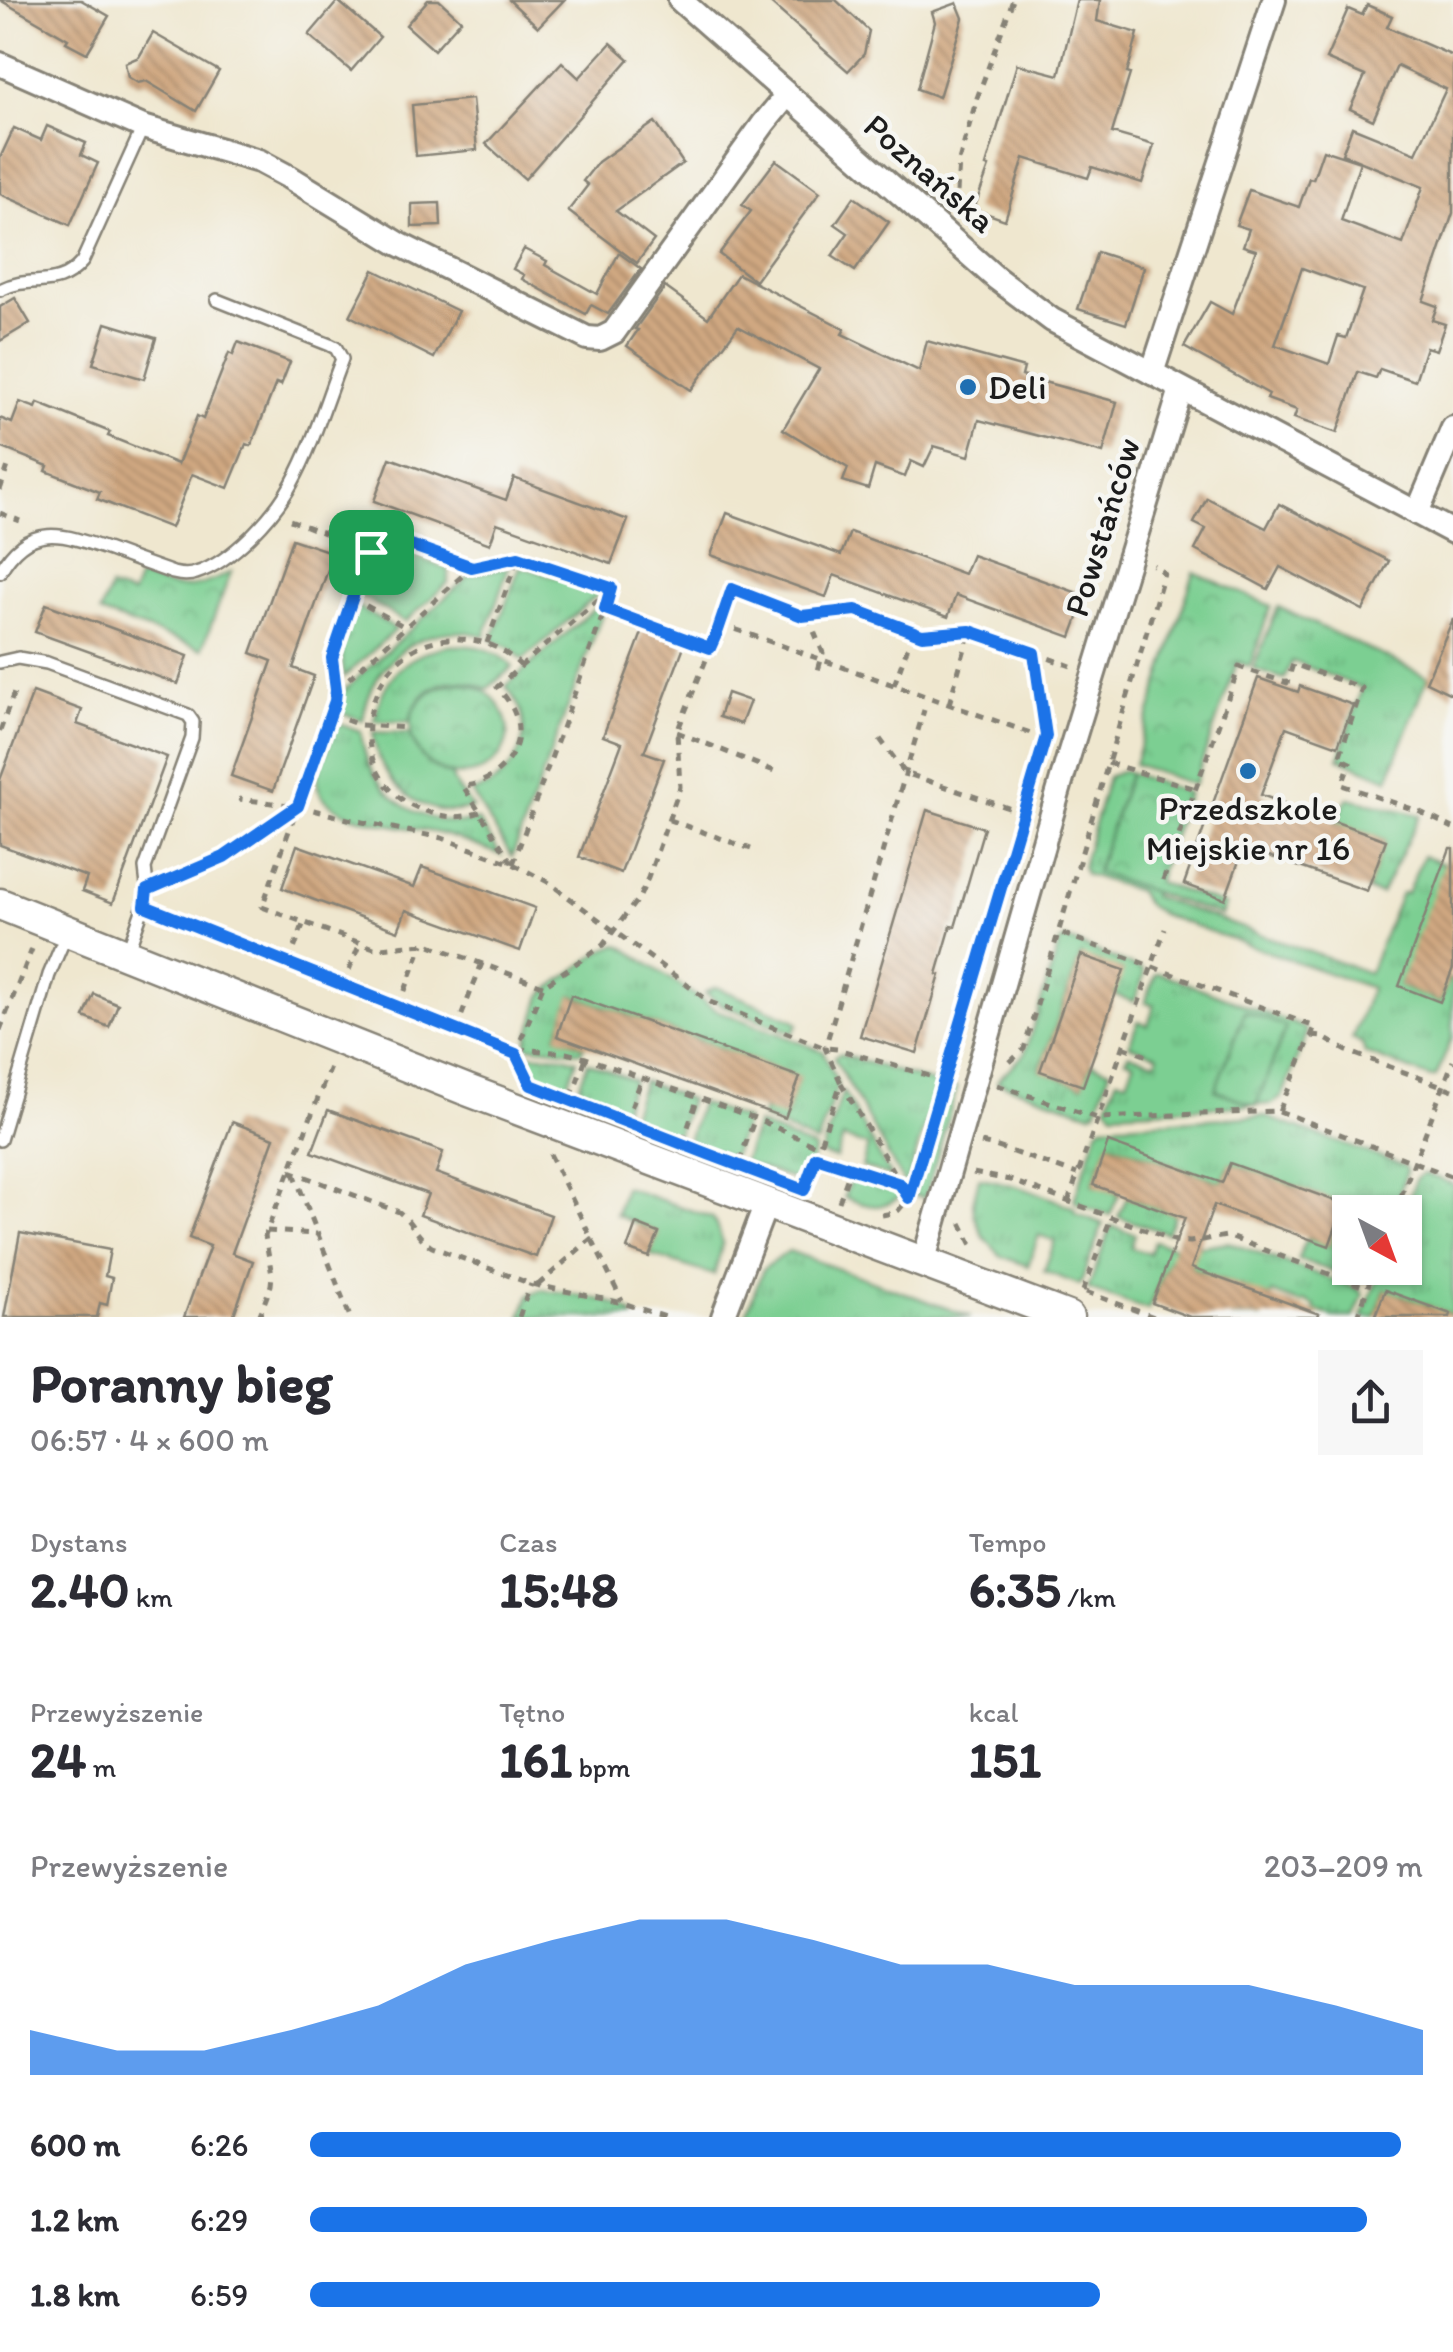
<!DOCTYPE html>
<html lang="pl">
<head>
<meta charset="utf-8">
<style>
  :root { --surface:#fff; --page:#f7f7f7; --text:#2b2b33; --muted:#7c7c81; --accent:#1a73e8 }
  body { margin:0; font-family:Itim,sans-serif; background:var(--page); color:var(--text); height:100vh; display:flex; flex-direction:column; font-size:38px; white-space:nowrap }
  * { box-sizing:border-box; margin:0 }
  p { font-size:32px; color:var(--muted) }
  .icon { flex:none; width:55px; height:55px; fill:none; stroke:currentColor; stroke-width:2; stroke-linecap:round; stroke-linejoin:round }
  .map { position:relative; height:1317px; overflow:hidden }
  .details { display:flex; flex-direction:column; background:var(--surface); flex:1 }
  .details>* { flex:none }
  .needle { width:65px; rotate:139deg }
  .controls { position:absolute; left:1332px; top:1195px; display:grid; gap:20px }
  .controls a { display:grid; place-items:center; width:90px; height:90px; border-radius:0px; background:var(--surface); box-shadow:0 2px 8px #0004; font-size:50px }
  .pin { position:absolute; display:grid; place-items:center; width:85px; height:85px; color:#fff; margin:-42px; border-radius:20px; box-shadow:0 5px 15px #0006 }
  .round { display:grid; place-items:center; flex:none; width:105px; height:105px; border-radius:0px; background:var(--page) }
  .overview { display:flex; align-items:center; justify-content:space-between; height:170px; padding:0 30px }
  h1 { font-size:55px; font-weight:700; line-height:75px }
  .stats { display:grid; grid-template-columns:repeat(3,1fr); gap:15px; height:170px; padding:10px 30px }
  .stats div { display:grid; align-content:center }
  .stats b { font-size:50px; font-weight:700 }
  .stats small { font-size:28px; font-weight:400 }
  .stats p { font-size:28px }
  .chart { height:280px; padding:20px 30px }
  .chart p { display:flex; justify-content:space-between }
  .chart svg { width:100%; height:180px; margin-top:10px; fill:var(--accent); opacity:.7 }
  ul { padding:0 30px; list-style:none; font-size:32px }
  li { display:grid; grid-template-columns:160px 120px 1fr; align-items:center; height:75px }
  li i { height:25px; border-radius:12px; background:var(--accent) }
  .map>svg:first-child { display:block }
</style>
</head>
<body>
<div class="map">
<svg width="1453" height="1317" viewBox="0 0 1453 1317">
  <defs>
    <pattern id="grass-tufts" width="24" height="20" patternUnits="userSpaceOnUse" patternTransform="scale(2.5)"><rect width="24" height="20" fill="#7bcf92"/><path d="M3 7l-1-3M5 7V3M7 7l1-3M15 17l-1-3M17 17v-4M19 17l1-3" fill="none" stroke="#6ab17d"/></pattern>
    <pattern id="park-crowns" width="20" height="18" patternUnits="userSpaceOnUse" patternTransform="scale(2.5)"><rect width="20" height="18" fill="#7bcf92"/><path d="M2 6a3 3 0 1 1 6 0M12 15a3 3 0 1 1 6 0" fill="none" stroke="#6ab17d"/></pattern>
    <pattern id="building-back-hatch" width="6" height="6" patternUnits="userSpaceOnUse" patternTransform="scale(2.5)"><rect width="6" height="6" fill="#d0a881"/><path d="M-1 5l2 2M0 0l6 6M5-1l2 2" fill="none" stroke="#a88869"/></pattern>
  </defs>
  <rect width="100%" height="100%" fill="#f6f6f2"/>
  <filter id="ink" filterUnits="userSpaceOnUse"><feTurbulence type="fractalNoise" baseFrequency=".01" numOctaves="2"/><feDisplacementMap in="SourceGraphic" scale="20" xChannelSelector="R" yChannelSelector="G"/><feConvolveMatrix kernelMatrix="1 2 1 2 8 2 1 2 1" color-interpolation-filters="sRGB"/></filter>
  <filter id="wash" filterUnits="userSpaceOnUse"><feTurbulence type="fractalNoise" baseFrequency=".0048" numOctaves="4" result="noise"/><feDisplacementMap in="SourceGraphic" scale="40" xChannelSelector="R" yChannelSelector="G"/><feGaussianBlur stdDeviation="2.25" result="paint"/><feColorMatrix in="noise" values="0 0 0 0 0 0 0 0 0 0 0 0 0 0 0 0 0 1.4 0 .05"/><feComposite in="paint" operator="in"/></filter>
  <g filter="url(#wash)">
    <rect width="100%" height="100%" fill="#efe7cf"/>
    <!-- grass -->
    <g fill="url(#grass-tufts)" stroke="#4c7657" stroke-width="2.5">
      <path d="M399,550L448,569V583L405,622L360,595C369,574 374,555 399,550Z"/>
      <path d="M509,566L485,636C423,619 372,659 363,720L340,713L343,691L470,575Z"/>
      <polygon points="520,566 602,591 523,660 510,648 492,640"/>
      <path d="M609,596L512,857L471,792C501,787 528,753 523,722C522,709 514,697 506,686Z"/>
      <path d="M357,606L396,629L344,677C338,648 346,633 357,606Z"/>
      <polygon points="1278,607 1428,677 1388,779 1339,758 1362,688 1292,661 1284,679 1253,669"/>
      <path d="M447,646C473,644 494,647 513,667L487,689C451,672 420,684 409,722L374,721C382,678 404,655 447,646Z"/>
      <path d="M337,723L361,731C365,777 395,810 439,820C453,823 465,825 478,820L501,855C482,848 462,840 442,834C410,825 314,824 317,777Z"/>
      <path d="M373,732L410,733C417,757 430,768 453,776V781L472,808C423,824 376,779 373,732Z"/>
      <polygon points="1124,770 1130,773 1096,872 1154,892 1152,896 1369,973 1401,893 1407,893 1423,856 1453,868 1399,986 1440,1002 1449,979 1453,980 1453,1036 1436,1077 1431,1078 1365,1053 1362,1043 1352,1039 1371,988 1160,914 1146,904 1138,891 1085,874 1082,866 1108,777"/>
      <polygon points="1349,798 1420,815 1381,894 1367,891 1385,840 1336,822 1345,802"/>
      <polygon points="1065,939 1143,970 1144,976 1134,1002 1115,995 1081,955 1040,1070 1082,1086 1091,1063 1110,1070 1096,1111 1091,1113 997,1082 1000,1077 1024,1055 1060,942"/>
      <polygon points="616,945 622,946 716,1010 823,1051 838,1084 817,1144 761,1117 764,1110 785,1117 799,1077 572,995 557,1035 584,1046 581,1052 526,1046 541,997 545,992 601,951"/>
      <polygon points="1160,973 1305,1028 1307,1033 1282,1097 1272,1104 1113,1112 1107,1105 1117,1078 1127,1081 1134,1063 1126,1059 1128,1054 1156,1062 1158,1055 1129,1045 1138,1021 1148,1025 1154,1005 1145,1002 1156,974"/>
      <polygon points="716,987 794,1020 798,1024 793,1033 720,1004 705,993"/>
      <polygon points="521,1054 563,1056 577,1060 565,1091 534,1081"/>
      <polygon points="840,1054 937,1084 906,1187 834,1058 836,1055"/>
      <polygon points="588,1062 633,1080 621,1115 575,1097"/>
      <polygon points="643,1081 690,1100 676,1138 629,1120"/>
      <polygon points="946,1085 957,1088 925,1198 913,1195"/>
      <polygon points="843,1091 891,1177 862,1167 868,1146 843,1138 836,1159 821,1154"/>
      <polygon points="700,1103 746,1120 732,1157 688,1141"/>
      <polygon points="1264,1116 1405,1166 1407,1171 1393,1212 1350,1212 1350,1268 1372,1268 1366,1280 1358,1281 1298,1259 1307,1238 1329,1246 1343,1204 1230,1163 1222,1183 1109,1142 1093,1184 1119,1194 1110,1215 1080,1205 1074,1200 1098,1129 1102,1125"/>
      <polygon points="757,1124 815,1149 805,1178 797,1181 743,1162"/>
      <path d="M854,1172L906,1194C878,1211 873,1208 844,1197Z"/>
      <polygon points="1424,1173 1453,1184 1453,1315 1385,1290 1375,1317 1362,1317 1382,1268 1405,1268 1405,1212 1403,1212 1417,1178"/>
      <path d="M979,1178C1013,1183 1043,1195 1075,1208L1076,1213L1103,1224L1080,1285L1044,1271L1055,1241L1039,1235L1028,1266L1001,1256L983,1236L974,1214L973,1202Z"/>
      <polygon points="624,1187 713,1218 723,1242 714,1275 650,1255 658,1233 616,1215"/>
      <polygon points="1127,1197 1175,1214 1167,1233 1118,1217"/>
      <polygon points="1111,1226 1135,1234 1131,1248 1149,1254 1154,1241 1182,1249 1228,1242 1359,1289 1363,1295 1354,1317 1333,1317 1315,1310 1315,1306 1303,1301 1301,1304 1272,1293 1262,1317 1232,1317 1243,1287 1169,1260 1148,1310 1088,1289"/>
      <polygon points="789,1251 971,1317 745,1317 763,1269"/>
      <path d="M543,1289C565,1294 619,1298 633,1315V1317H521L529,1295Z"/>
    </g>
    <!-- park -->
    <g fill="url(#park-crowns)" stroke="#4c7657" stroke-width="2.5">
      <path d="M231,572L202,649L100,613L110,588L132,595L139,577C181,591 191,592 231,572Z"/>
      <polygon points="1194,572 1271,606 1250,666 1237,663 1194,785 1134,764"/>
      <path d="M459,683C484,685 502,700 507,725C510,738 504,752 495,761C473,784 430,777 416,747C399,712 425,685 459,683Z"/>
      <polygon points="1130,773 1188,793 1157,882 1225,905 1221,916 1096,872"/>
      <polygon points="1245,1011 1286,1027 1256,1106 1215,1090"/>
    </g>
    <g id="blocks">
      <!-- building -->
      <g fill="url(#building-back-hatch)" fill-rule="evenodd">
        <polygon points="0,0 81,0 109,16 87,53 66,42 68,39"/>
        <polygon points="428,0 439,0 461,20 434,50 406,25"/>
        <polygon points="509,0 564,0 538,27"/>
        <polygon points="767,0 836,0 869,31 864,54 848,71"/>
        <polygon points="1077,0 1100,0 1097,21 1138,33 1127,73 1130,74 1112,133 1154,145 1142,183 1092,167 1088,178 1024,158 1005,220 974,209 989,167 986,166 1017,64 1059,75"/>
        <polygon points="338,1 380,37 351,71 309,35"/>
        <polygon points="957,3 963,18 939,97 917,89 935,22 932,12"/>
        <path d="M1367,5L1392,16L1387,27L1453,56V213L1423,301L1437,306L1432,320L1445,324L1436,350L1426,347L1415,381L1380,369L1376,378L1358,372L1337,433L1294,418L1297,410L1267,399L1269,394L1184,347L1210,302L1232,314L1256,250L1243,246L1249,229L1236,225L1249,190L1299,207L1309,178L1313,179L1323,150L1360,162L1341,221L1403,244L1423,187L1342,154L1352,127L1416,153L1446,89L1397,66L1373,120L1350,109L1365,76L1326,59L1348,9L1362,15ZM1302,268L1363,290L1346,338L1338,336L1329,364L1275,345Z"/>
        <polygon points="153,33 219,71 196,111 146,81 138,83 128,77 125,63 139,57"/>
        <polygon points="611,43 629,59 525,179 486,144 562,62 579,78"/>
        <polygon points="472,99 477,150 416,156 412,105"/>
        <polygon points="655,122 683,163 616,211 654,240 637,263 568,211 588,185 583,181 598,162"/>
        <polygon points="47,126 86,143 81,155 98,163 70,225 0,194 0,158 14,128 41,140"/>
        <polygon points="776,160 820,192 755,281 719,254 751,211 742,205"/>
        <polygon points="854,197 889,222 855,271 832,256 848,233 835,224"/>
        <polygon points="440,203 441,226 412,227 412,204"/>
        <polygon points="524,249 547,261 545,265 597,294 619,253 641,269 608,314 591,305 586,314 522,279 524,275 513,269"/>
        <polygon points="1097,252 1144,267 1126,324 1078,309"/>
        <polygon points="374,270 458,311 434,358 350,316"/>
        <polygon points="738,274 845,329 842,334 919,371 927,341 1024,368 1022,376 1117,402 1103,453 979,420 969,456 934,446 924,467 911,461 905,477 875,466 868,489 843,481 848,468 783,429 819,369 738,326 691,390 627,346 638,330 635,329 665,287 708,318"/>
        <polygon points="15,298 30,323 0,341 0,307"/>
        <polygon points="106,323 156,338 144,379 93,364"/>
        <polygon points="238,342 290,362 281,385 276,383 251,446 246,444 228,488 192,474 171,528 97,499 100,492 46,471 48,466 0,447 0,418 12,423 20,402 36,408 38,403 110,432 108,436 178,464 197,416 203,419 229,353 233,355"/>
        <polygon points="390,458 506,500 514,478 628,520 611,564 497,523 490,544 374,501"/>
        <polygon points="1207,498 1266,528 1279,504 1389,561 1363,610 1280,567 1268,589 1195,550 1206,529 1194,523"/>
        <polygon points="727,513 841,555 850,532 964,574 972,555 1086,596 1071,637 956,595 948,617 834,575 826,597 711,555"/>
        <polygon points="292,539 334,553 293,668 314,676 273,791 231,776 272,661 251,653"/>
        <polygon points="46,604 188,656 178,684 35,632"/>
        <polygon points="1453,619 1453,695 1426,682"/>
        <polygon points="646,622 687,638 644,752 664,759 621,873 579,857 622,743 603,736"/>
        <polygon points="1258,678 1298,692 1300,686 1353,705 1338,746 1286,727 1261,795 1386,840 1367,891 1244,847 1225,899 1184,884"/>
        <polygon points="33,692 82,710 77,724 167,757 113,903 82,891 87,877 0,845 0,780"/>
        <polygon points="727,693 750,701 741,724 719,717"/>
        <polygon points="927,810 984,828 955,927 951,926 937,974 940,975 917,1053 860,1036"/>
        <polygon points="297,845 414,887 422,867 535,908 520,951 406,910 398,931 282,888"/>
        <polygon points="1450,848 1453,848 1453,968 1440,1002 1399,986"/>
        <polygon points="1081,955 1124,970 1083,1086 1040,1071"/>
        <polygon points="94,994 118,1004 109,1027 84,1017"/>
        <polygon points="571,995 800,1077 785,1118 557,1036"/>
        <polygon points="328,1110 443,1152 436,1173 551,1215 536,1257 420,1215 428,1194 312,1152"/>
        <polygon points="232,1122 274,1138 232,1253 253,1261 233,1317 184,1317 210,1246 189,1238"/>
        <polygon points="1108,1142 1222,1183 1230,1163 1344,1204 1329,1246 1214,1205 1191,1268 1319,1314 1318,1317 1190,1317 1152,1303 1185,1218 1093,1185"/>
        <polygon points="636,1224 659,1233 649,1257 627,1249"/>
        <polygon points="20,1233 110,1250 105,1276 112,1278 107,1305 100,1303 97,1317 4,1317"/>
        <polygon points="1385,1290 1451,1314 1450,1317 1375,1317"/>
      </g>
    </g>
  </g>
  <g filter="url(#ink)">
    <use href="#blocks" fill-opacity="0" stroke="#868276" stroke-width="2.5"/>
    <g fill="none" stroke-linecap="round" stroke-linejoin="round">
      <!-- service casing -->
      <g stroke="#868276" stroke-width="16">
        <g id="service">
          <path d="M0,290C33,273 55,293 82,262L143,127"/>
          <path d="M0,572C29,519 67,535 112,551C133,559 153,566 173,573C181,575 188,576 196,573C232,562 275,515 292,483C313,445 326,400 342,359L336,348L330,345L217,300"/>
          <polyline points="0,662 18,658 47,663 188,715 193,722 192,738 145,868 148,894 127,953"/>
          <polyline points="0,1140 49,975 66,935"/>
        </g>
      </g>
      <!-- minor casing -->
      <g stroke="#868276" stroke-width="28">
        <g id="minor">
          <polyline points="680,0 996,278 1052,320 1453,532"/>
          <polyline points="0,64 143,127 259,161 289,177 399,244 587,338 600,339 614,332 764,123 787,95"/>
          <polyline points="1152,373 1274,0"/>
          <polyline points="1417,513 1453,428"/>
          <polyline points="923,1263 1068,758 1181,389"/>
          <polyline points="723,1317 766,1204"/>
        </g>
      </g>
      <!-- tertiary casing -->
      <g stroke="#868276" stroke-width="35">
        <polyline id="tertiary" points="0,904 467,1090 1068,1317"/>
      </g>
      <!-- path -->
      <g stroke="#868276" stroke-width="5" stroke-dasharray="8 8" stroke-linecap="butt">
        <polyline points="956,208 959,161 977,98 1013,0"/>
        <polyline points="0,490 10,460"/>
        <polyline points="0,513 20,521"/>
        <polyline points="290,520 371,551"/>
        <polyline points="352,598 405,627"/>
        <polyline points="808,617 823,653 817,674"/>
        <polyline points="720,624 1039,736 1047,736"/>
        <polyline points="487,643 518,557"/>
        <polyline points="1034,653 1045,737"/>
        <polyline points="894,685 913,632"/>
        <polyline points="337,689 472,567"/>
        <polyline points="949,704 970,631"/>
        <polyline points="331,714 359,725 408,728"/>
        <polyline points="0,731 15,690"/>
        <polyline points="677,732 774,771"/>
        <polyline points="880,739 905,773 1023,813"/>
        <polyline points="1108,763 1196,789"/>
        <polyline points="298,806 348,819 442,838 513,864 548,882 710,1002 825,1048 837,1049 943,1080"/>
        <path d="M480,812C459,820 440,817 420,809C332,775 365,633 460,639C485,640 503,648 521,666"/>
        <polyline points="669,820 751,849"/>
        <path d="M512,863L463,786C490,785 520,758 518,729C517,712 508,699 497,687L609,590"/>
        <polyline points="513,864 605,609"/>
        <polyline points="1163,880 1239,667 1287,683 1293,664 1362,688 1339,758 1350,763 1342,785 1418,811 1453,828"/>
        <polyline points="167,882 224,857 298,806 239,799"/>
        <polyline points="162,913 515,1054 531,1084"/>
        <polyline points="289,963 304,922"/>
        <polyline points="343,985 360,943"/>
        <path d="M543,986L430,945C411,943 393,948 374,948L262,907L335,701L332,658L335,645L366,559L378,544L394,539L472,567L518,557L611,588L605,609L710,647"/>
        <polyline points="399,1006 423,944"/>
        <polyline points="0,1030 32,949"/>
        <polyline points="456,1030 482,963"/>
        <polyline points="1312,1036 1322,1037 1347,1051 1453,1090"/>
        <polyline points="1123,1047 1153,1058"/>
        <polyline points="518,1049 566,1053 586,1058 755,1118 819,1147"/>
        <polyline points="515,1054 543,986 603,945 640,896 648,878 680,787 677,732 718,630 732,589 802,616 856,610 923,635 970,631 1071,666"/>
        <polyline points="1010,1062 1024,1049 1164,573 1153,565"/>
        <polyline points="841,1083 908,1197"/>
        <polyline points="997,1085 1097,1118 1279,1111 1315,1027 1058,932"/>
        <polyline points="571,1097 586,1058"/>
        <polyline points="1279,1111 1453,1177"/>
        <polyline points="626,1122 642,1078"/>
        <polyline points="683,1142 698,1097"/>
        <polyline points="981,1143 995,1146 1077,1174"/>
        <polyline points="550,1154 622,1301"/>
        <polyline points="817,1157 897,1183"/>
        <polyline points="739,1162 755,1118"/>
        <path d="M290,1171L399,1212C412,1222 418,1238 432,1247L531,1284L623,1303L666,1317"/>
        <polyline points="294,1173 350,1317"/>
        <polyline points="973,1173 1010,1180 1176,1241 1190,1242 1227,1236 1367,1288"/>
        <polyline points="805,1188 841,1083 825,1048 924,710"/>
        <polyline points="839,1202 851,1168"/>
        <polyline points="1068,1202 1165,929"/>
        <polyline points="1395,1212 1453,1061"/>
        <polyline points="882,1215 897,1212 909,1198 1001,887"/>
        <polyline points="961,1223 974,1249"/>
        <polyline points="267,1231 317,1234"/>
        <polyline points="538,1285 592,1238"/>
        <polyline points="1083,1291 1111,1218"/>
        <polyline points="1086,1292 1154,1317"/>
        <polyline points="259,1317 271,1285 272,1275 265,1236 330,1067"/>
        <polyline points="519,1317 531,1284"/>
        <polyline points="1358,1317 1374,1268"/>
      </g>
      <!-- service -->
      <use href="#service" stroke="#fff" stroke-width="11"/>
      <!-- minor -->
      <use href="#minor" stroke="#fff" stroke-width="22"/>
      <!-- tertiary -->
      <use href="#tertiary" stroke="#fff" stroke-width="30"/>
    </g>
  </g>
  <g fill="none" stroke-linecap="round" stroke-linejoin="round" filter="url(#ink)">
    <!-- route casing -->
    <g stroke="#fff" stroke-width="20">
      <polygon id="route" points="394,539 472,567 518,557 611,588 605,609 710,648 718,630 732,589 802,616 856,610 922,635 970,631 1034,653 1046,736 909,1198 900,1184 816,1157 804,1190 708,1154 531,1085 516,1054 145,906 147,890 224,857 298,806 335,701 336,690 332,658 366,558 378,544"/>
    </g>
    <!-- route -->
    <use href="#route" stroke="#1a73e8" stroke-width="12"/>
  </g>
  <!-- markers -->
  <g fill="#1f6fb2" stroke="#f6f6f2" stroke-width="4">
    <circle cx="968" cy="387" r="10"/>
    <circle cx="1248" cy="771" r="10"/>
  </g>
  <g text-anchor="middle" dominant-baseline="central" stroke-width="9" stroke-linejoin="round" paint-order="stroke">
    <!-- street labels -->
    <g font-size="35" fill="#1c1c1c" stroke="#f6f6f2">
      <text transform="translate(930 173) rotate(41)">Poznańska</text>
      <text transform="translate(1102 527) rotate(-73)">Powstańców</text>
    </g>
    <!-- poi labels -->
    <g font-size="35" fill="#1c1c1c" stroke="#f6f6f2" text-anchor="start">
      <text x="988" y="387">Deli</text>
      <text x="1248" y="808" text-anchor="middle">Przedszkole<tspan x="1248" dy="40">Miejskie nr 16</tspan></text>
    </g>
  </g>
</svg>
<div class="controls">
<a><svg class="needle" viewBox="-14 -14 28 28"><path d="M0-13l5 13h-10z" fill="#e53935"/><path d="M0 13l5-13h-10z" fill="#7c7c81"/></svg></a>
</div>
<div class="pin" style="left:371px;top:552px;background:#1e9e55"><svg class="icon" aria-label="arrive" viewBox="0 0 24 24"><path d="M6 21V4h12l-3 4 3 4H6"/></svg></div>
</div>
<section class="details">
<div class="overview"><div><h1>Poranny bieg</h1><p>06:57 · 4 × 600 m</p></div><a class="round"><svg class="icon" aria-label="share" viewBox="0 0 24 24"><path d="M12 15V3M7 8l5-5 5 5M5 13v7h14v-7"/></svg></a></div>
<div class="stats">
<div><p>Dystans</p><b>2.40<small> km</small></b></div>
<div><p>Czas</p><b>15:48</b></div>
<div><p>Tempo</p><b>6:35<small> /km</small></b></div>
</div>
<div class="stats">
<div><p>Przewyższenie</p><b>24<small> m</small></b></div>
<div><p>Tętno</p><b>161<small> bpm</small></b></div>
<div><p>kcal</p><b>151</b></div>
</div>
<div class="chart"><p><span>Przewyższenie</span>203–209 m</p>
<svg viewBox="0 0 160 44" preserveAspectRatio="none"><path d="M0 44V33L10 38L20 38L30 33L40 27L50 17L60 11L70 6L80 6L90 11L100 17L110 17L120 22L130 22L140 22L150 27L160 33V44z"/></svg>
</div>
<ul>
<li><b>600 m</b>6:26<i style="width:98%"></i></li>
<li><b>1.2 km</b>6:29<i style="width:95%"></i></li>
<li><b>1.8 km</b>6:59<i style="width:71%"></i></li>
</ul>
</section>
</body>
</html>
